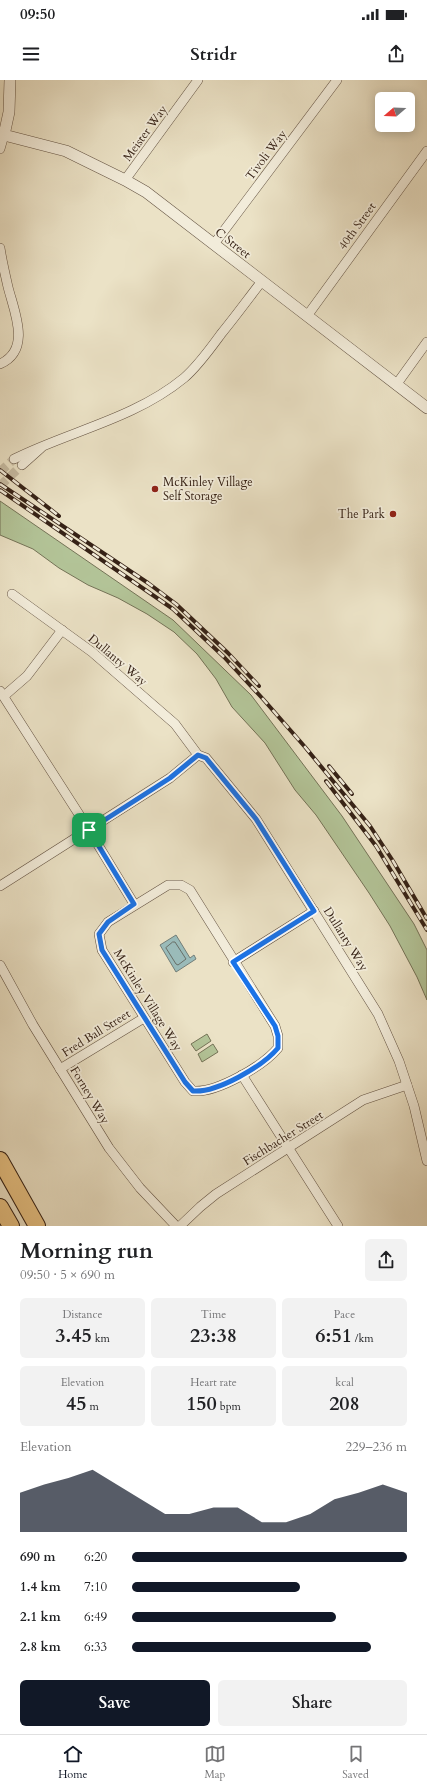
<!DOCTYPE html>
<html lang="en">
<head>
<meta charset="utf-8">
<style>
  :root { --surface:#fff; --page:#f2f2f2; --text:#202124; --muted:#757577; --line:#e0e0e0; --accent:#111827 }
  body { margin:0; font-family:Cardo,serif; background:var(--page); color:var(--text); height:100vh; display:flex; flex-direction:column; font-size:15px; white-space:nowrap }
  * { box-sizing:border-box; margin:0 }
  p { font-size:13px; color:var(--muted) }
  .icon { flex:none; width:22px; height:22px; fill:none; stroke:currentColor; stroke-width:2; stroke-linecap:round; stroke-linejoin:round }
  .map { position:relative; height:1146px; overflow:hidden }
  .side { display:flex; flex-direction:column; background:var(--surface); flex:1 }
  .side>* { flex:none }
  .needle { width:26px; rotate:251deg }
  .tools { position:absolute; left:375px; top:12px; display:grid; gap:8px }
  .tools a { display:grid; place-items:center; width:40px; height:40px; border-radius:6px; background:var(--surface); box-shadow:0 2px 10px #0003; font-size:20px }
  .pin { position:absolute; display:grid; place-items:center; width:34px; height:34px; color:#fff; margin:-17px; border-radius:8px; box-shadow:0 2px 6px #0006 }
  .round { display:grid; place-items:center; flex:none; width:42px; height:42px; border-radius:6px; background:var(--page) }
  .head { display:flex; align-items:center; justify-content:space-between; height:68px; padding:0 20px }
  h1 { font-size:22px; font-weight:800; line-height:30px }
  .metrics { display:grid; grid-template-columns:repeat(3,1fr); gap:6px; height:68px; padding:4px 20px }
  .metrics div { display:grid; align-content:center; border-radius:6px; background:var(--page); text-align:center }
  .metrics b { font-size:20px; font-weight:800 }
  .metrics small { font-size:11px; font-weight:400 }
  .metrics p { font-size:11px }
  .chart { height:112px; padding:8px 20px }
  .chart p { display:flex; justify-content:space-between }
  .chart svg { width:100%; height:72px; margin-top:4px; fill:var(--accent); opacity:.7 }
  .action { display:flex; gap:8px; margin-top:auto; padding:8px 20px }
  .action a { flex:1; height:46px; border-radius:6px; background:var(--accent); color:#fff; font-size:16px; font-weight:800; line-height:46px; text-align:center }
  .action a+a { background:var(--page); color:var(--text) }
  ul { padding:0 20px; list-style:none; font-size:13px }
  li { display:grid; grid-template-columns:64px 48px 1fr; align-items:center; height:30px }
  li i { height:10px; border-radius:5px; background:var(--accent) }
  .status { display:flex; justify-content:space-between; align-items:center; height:28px; padding:0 20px; background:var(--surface); direction:ltr }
  .status svg { height:11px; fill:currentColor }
  header { display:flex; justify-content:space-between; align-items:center; height:52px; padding:0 20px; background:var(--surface); font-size:18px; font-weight:800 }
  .tabs { display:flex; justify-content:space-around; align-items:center; height:56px; border-top:1px solid var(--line); background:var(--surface); font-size:11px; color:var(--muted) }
  .tabs a { display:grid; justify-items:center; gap:2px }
  .tabs .active { color:var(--accent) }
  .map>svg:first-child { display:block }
</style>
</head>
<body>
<div class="status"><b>09:50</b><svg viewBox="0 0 49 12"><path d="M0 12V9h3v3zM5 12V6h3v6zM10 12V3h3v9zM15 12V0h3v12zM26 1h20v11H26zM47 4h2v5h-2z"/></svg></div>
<header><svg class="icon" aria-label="menu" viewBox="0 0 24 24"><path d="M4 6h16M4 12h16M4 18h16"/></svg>Stridr<svg class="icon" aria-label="share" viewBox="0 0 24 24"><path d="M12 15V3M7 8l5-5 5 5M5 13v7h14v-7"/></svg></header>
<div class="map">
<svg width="427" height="1146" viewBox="0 0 427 1146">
  <rect width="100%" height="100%" fill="#ebe2c6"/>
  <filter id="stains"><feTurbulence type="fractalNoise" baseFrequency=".005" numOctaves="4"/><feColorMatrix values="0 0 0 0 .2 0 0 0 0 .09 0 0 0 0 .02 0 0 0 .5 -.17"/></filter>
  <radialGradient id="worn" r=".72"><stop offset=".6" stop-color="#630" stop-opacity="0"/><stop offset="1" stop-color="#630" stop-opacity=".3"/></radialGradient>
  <!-- green -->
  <g fill="#b3c498" stroke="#747357">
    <polygon points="0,421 173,540 251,615 342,736 414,844 427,870 427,920 417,897 390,846 369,813 316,735 295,710 265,663 232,627 216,599 197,574 174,552 147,534 118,518 88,505 59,488 33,469 0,455"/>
    <polygon points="207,954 211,961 196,971 191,964"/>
    <polygon points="213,964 218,972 202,982 198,974"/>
  </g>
  <!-- water -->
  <polygon fill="#9abcbb" stroke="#727e79" points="176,855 190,878 194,875 196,879 176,892 160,865"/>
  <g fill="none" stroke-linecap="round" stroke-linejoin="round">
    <!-- shore -->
    <polygon stroke="#686f68" stroke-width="1" points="173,862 175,862 186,879 178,885 176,884 166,868"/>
    <!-- minor-tunnel -->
    <g stroke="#c7bca3" stroke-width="9" stroke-dasharray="9 4.5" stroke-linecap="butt">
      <polyline points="0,392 14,379"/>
      <polyline points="0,406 22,385"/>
    </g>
    <!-- minor casing -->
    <g stroke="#635242" stroke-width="10">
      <g id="minor">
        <polyline points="0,69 4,55"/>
        <polyline points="125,100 198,0"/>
        <polyline points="214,164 337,0"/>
        <path d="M0,168C2,181 5,194 8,207C14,231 32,270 0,284"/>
        <polyline points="307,236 427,71"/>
        <polyline points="396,305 427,262"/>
        <path d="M14,379C70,351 134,339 184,298C198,286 210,269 221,254C235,237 248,219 262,201"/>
        <polyline points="22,385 41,368"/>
        <polyline points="12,514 92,572 175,644 198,675"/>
        <polyline points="0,611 89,750 134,824"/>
        <polyline points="4,616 27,596 62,550"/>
        <path d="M168,805H181L190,810L275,946L278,956V968C263,986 217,1013 193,1011L185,1002L102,870L99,854L108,842Z"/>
        <polyline points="0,806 170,698 198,675 206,678 256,739 378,934 399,981 414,1026 427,1081"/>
        <polyline points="233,882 314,831"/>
        <polyline points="0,885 33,945 109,1068 140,1108 176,1146"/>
        <polyline points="60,989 144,938"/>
        <polyline points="242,995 338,1146"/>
        <polyline points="180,1146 200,1127 216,1114 363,1020 407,1005"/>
      </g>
    </g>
    <!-- tertiary casing -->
    <g stroke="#635242" stroke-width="12">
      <polyline id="tertiary" points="10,0 9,32 4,55 66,71 125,100 146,112 427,328"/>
    </g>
    <!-- motorway casing -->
    <g stroke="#362216" stroke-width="18">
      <g id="motorway">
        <polyline points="0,1080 37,1146"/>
        <polyline points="0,1127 11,1146"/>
      </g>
    </g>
    <!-- minor -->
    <use href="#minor" stroke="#f2ecda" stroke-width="9"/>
    <!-- tertiary -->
    <use href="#tertiary" stroke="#f2ecda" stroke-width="11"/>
    <!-- motorway -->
    <use href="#motorway" stroke="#e6c183" stroke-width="16"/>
    <!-- rail casing -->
    <g stroke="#362216" stroke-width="4">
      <g id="rail">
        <polyline points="0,390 59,436"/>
        <polyline points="0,404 148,503 176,524 228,573 259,606"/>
        <polyline points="0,410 173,529 224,577 263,619 305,667 370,746 393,781 427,839"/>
        <polyline points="329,686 352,714"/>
        <polyline points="326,701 376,766 427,850"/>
      </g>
    </g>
    <!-- rail -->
    <use href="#rail" stroke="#f2ecda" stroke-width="2.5" stroke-dasharray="8" stroke-linecap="butt"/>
  </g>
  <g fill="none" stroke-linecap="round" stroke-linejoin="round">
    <!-- route casing -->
    <g stroke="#fff" stroke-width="8">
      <path id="route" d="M198,675L206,678L256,739L314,831L233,882L275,946L278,956V968C263,986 217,1013 193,1011L185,1002L102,870L99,854L108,842L134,824L89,750L170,698Z"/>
    </g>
    <!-- route -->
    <use href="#route" stroke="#1a73e8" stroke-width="5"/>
  </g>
  <!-- markers -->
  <g fill="#8f2418" stroke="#f2ecda" stroke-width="1.5">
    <circle cx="155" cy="409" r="4"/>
    <circle cx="393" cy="434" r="4"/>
  </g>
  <g text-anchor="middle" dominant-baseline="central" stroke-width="3.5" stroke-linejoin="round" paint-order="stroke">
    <!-- street labels -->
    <g font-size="12" fill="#362216" stroke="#f2ecda">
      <text transform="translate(145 53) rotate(-54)">Meister Way</text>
      <text transform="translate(266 75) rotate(-53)">Tivoli Way</text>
      <text transform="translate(357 146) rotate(-54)">40th Street</text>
      <text transform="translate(233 163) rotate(38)">C Street</text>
      <text transform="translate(118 580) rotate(40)">Dullanty Way</text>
      <text transform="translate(346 859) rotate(58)">Dullanty Way</text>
      <text transform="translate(148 920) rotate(58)">McKinley Village Way</text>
      <text transform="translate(96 953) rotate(-32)">Fred Ball Street</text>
      <text transform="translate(90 1015) rotate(59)">Forney Way</text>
      <text transform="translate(283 1058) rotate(-32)">Fischbacher Street</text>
    </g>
    <!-- poi labels -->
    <g font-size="12" fill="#362216" stroke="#f2ecda" text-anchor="start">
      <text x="163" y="402">McKinley Village<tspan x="163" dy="14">Self Storage</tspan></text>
      <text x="385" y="434" text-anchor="end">The Park</text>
    </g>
  </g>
  <rect width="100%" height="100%" filter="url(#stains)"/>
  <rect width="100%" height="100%" fill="url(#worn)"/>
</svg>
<div class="tools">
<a><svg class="needle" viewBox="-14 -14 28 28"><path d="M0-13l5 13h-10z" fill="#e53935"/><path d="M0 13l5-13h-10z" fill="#757577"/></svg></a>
</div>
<div class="pin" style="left:89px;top:750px;background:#1e9e55"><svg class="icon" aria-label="arrive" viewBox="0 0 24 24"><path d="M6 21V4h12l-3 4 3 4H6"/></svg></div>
</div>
<section class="side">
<div class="head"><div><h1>Morning run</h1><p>09:50 · 5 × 690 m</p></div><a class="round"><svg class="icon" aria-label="share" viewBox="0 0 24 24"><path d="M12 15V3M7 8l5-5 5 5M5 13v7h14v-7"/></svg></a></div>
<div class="metrics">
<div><p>Distance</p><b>3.45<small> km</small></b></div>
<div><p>Time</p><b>23:38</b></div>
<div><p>Pace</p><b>6:51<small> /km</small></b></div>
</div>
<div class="metrics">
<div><p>Elevation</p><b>45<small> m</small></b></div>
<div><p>Heart rate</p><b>150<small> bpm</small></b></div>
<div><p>kcal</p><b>208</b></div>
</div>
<div class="chart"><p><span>Elevation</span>229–236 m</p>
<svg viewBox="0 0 160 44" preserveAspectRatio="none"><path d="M0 44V20L10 15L20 11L30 6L40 15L50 24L60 33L70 33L80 29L90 29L100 38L110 38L120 33L130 24L140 20L150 15L160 20V44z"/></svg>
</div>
<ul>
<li><b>690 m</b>6:20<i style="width:100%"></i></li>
<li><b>1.4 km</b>7:10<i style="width:61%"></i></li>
<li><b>2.1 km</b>6:49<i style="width:74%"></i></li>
<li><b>2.8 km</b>6:33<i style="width:87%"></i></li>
</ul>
<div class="action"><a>Save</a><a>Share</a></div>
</section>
<nav class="tabs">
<a class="active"><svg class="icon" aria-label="home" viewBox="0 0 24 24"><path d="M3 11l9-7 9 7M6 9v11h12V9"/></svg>Home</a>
<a><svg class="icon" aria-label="map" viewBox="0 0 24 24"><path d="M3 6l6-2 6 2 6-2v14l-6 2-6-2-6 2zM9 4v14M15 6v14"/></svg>Map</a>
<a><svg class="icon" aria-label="saved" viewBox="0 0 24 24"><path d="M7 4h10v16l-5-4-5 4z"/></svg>Saved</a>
</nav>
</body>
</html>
